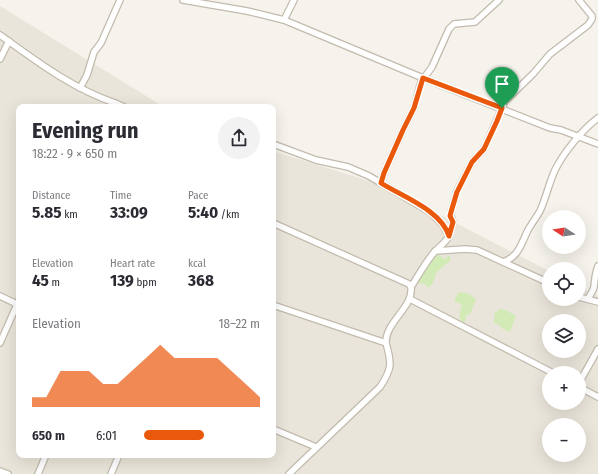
<!DOCTYPE html>
<html lang="en">
<head>
<meta charset="utf-8">
<style>
  :root { --surface:#fff; --page:#f2f2f3; --text:#2b2b33; --muted:#7c7c81; --accent:#ea580c }
  body { margin:0; font-family:"Fira Sans Condensed",sans-serif; background:var(--page); color:var(--text); height:100vh; display:flex; flex-direction:column; font-size:15px; white-space:nowrap }
  * { box-sizing:border-box; margin:0 }
  p { font-size:13px; color:var(--muted) }
  .icon { flex:none; width:22px; height:22px; fill:none; stroke:currentColor; stroke-width:2; stroke-linecap:round; stroke-linejoin:round }
  .map { position:relative; flex:1; overflow:hidden }
  .side { position:absolute; left:16px; top:104px; width:260px; height:354px; display:flex; flex-direction:column; background:var(--surface); border-radius:8px; box-shadow:0 4px 16px #0002 }
  .side>* { flex:none }
  .needle { width:26px; rotate:282deg }
  .tools { position:absolute; left:542px; top:210px; display:grid; gap:8px }
  .tools a { display:grid; place-items:center; width:44px; height:44px; border-radius:50%; background:var(--surface); box-shadow:0 4px 16px #0002; font-size:20px }
  .pin { position:absolute; display:grid; place-items:center; width:34px; height:34px; color:#fff; margin:-41px -17px; border-radius:50% 50% 50% 0; rotate:-45deg; box-shadow:0 0 4px #0007 }
  .pin .icon { rotate:45deg }
  .round { display:grid; place-items:center; flex:none; width:42px; height:42px; border-radius:21px; background:var(--page) }
  .headline { display:flex; align-items:center; justify-content:space-between; height:68px; padding:0 16px }
  h1 { font-size:22px; font-weight:700; line-height:30px }
  .figures { display:grid; grid-template-columns:repeat(3,1fr); gap:6px; height:68px; padding:4px 16px }
  .figures div { display:grid; align-content:center }
  .figures b { font-size:17px; font-weight:700 }
  .figures small { font-size:11px; font-weight:400 }
  .figures p { font-size:11px }
  .chart { height:112px; padding:8px 16px }
  .chart p { display:flex; justify-content:space-between }
  .chart svg { width:100%; height:72px; margin-top:4px; fill:var(--accent); opacity:.7 }
  ul { padding:0 16px; list-style:none; font-size:13px }
  li { display:grid; grid-template-columns:64px 48px 1fr; align-items:center; height:30px }
  li i { height:10px; border-radius:5px; background:var(--accent) }
  .map>svg:first-child { display:block }
</style>
</head>
<body>
<div class="map">
<svg width="598" height="474" viewBox="0 0 598 474">
  <rect width="100%" height="100%" fill="#f6f3ec"/>
  <!-- residential -->
  <path fill="#eae5da" fill-rule="evenodd" d="M0,6L164,107H19V455H273V151L382,185L549,271V299H579V287L598,296V474H0ZM549,321H579V351H549ZM549,373H579V403H549ZM549,425H579V455H549Z"/>
  <!-- green -->
  <g fill="#d2eab5">
    <polygon points="439,255 445,259 448,256 450,256 450,261 437,272 435,274 436,276 430,287 427,287 426,284 417,283 424,271 430,265 429,263 432,259"/>
    <path d="M462,292L469,294L476,299L470,314L466,316L465,322H463C457,318 460,312 462,305L455,301V298L458,293Z"/>
    <polygon points="500,309 506,310 516,316 510,332 501,328 501,326 493,322 495,317 494,316 495,313"/>
  </g>
  <g fill="none" stroke-linecap="round" stroke-linejoin="round">
    <!-- minor casing -->
    <g stroke="#c2bbae" stroke-width="8">
      <g id="minor">
        <polyline points="183,0 247,11 284,20 423,78 550,128 561,130 598,144"/>
        <polyline points="284,20 294,0"/>
        <path d="M0,35C36,61 73,89 115,103L112,107"/>
        <polyline points="0,59 9,41"/>
        <polyline points="80,88 87,75 94,52 101,43 120,0"/>
        <polyline points="115,103 124,107"/>
        <path d="M273,144L316,160L348,167L369,176L430,212L443,225L449,236C445,244 437,248 432,255C424,265 418,276 411,287"/>
        <polyline points="381,183 384,173 403,130 414,108 421,82 432,67 449,29 454,24 475,22 499,0"/>
        <path d="M273,223L409,284L411,287C414,307 385,322 386,343"/>
        <polyline points="449,236 453,222 451,216 451,212 457,191 472,162 484,149 505,101 533,74 550,54 588,25 592,19 592,16 579,0"/>
        <polyline points="435,251 465,249 477,250 549,283"/>
        <path d="M503,262C518,257 521,245 527,232C531,224 536,218 540,211C546,198 549,183 555,170C564,152 582,130 598,118"/>
        <polyline points="0,296 19,305"/>
        <polyline points="579,297 598,302"/>
        <polyline points="410,299 553,373"/>
        <path d="M588,299C590,295 593,291 594,287C595,278 595,274 598,266"/>
        <path d="M273,305L386,343C392,364 392,369 380,387L289,474"/>
        <polyline points="0,343 19,300"/>
        <polyline points="579,383 598,349"/>
        <polyline points="579,387 598,397"/>
        <polyline points="273,429 316,447"/>
        <polyline points="0,471 8,474"/>
        <polyline points="38,474 46,455"/>
        <polyline points="111,474 119,455"/>
      </g>
    </g>
    <!-- minor -->
    <use href="#minor" stroke="#fff" stroke-width="5.5"/>
  </g>
  <g fill="none" stroke-linecap="round" stroke-linejoin="round">
    <!-- route casing -->
    <g stroke="#fff" stroke-width="8">
      <path id="route" d="M423,78L502,108L497,121L484,149L472,162L457,192L451,212L450,216L453,222L449,236C441,210 403,197 381,183L384,173L403,130L414,108Z"/>
    </g>
    <!-- route -->
    <use href="#route" stroke="#ea580c" stroke-width="5"/>
  </g>
</svg>
<div class="tools">
<a><svg class="needle" viewBox="-14 -14 28 28"><path d="M0-13l5 13h-10z" fill="#e53935"/><path d="M0 13l5-13h-10z" fill="#7c7c81"/></svg></a>
<a><svg class="icon" aria-label="locate" viewBox="0 0 24 24"><circle cx="12" cy="12" r="6"/><path d="M12 2v4M12 18v4M2 12h4M18 12h4"/></svg></a>
<a><svg class="icon" aria-label="layers" viewBox="0 0 24 24"><path d="M12 4l9 5-9 5-9-5zM3 14l9 5 9-5"/></svg></a>
<a>+</a>
<a>−</a>
</div>
<div class="pin" style="left:502px;top:108px;background:#1e9e55"><svg class="icon" aria-label="arrive" viewBox="0 0 24 24"><path d="M6 21V4h12l-3 4 3 4H6"/></svg></div>
<section class="side">
<div class="headline"><div><h1>Evening run</h1><p>18:22 · 9 × 650 m</p></div><a class="round"><svg class="icon" aria-label="share" viewBox="0 0 24 24"><path d="M12 15V3M7 8l5-5 5 5M5 13v7h14v-7"/></svg></a></div>
<div class="figures">
<div><p>Distance</p><b>5.85<small> km</small></b></div>
<div><p>Time</p><b>33:09</b></div>
<div><p>Pace</p><b>5:40<small> /km</small></b></div>
</div>
<div class="figures">
<div><p>Elevation</p><b>45<small> m</small></b></div>
<div><p>Heart rate</p><b>139<small> bpm</small></b></div>
<div><p>kcal</p><b>368</b></div>
</div>
<div class="chart"><p><span>Elevation</span>18–22 m</p>
<svg viewBox="0 0 160 44" preserveAspectRatio="none"><path d="M0 44V38L10 38L20 22L30 22L40 22L50 30L60 30L70 22L80 14L90 6L100 14L110 14L120 14L130 14L140 22L150 30L160 38V44z"/></svg>
</div>
<ul>
<li><b>650 m</b>6:01<i style="width:52%"></i></li>
</ul>
</section>
</div>
</body>
</html>
